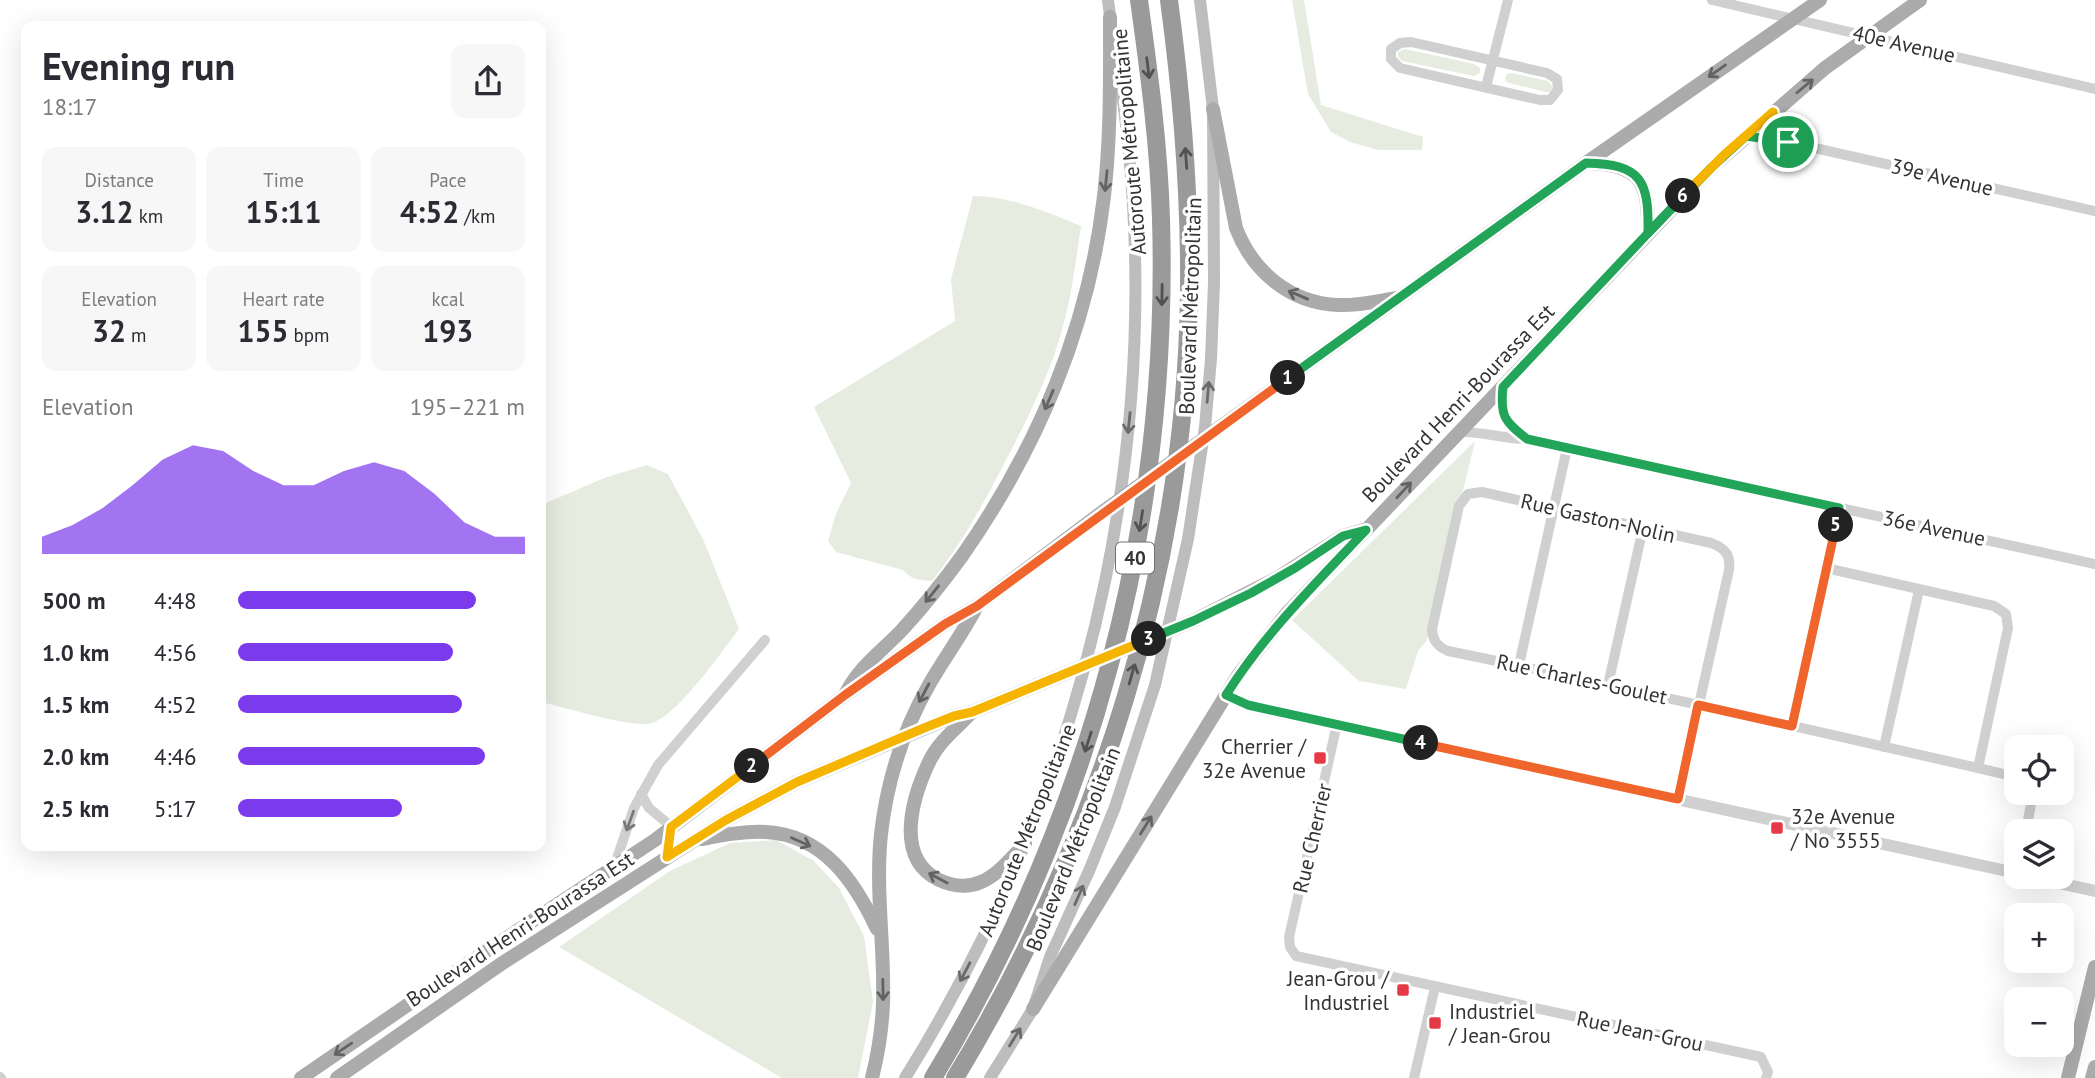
<!DOCTYPE html>
<html lang="en">
<head>
<meta charset="utf-8">
<style>
  :root { --surface:#fff; --page:#f7f7f7; --text:#2b2b33; --muted:#7c7c81; --accent:#7c3aed }
  body { margin:0; font-family:"PT Sans",sans-serif; background:var(--page); color:var(--text); height:100vh; display:flex; flex-direction:column; font-size:26px; white-space:nowrap }
  * { box-sizing:border-box; margin:0 }
  p { font-size:23px; color:var(--muted) }
  .icon { flex:none; width:38px; height:38px; fill:none; stroke:currentColor; stroke-width:2; stroke-linecap:round; stroke-linejoin:round }
  .map { position:relative; flex:1; overflow:hidden }
  .sheet { position:absolute; left:21px; top:21px; width:525px; height:830px; display:flex; flex-direction:column; background:var(--surface); border-radius:14px; box-shadow:0 7px 28px #0002 }
  .sheet>* { flex:none }
  .fabs { position:absolute; left:2004px; top:735px; display:grid; gap:14px }
  .fabs a { display:grid; place-items:center; width:70px; height:70px; border-radius:14px; background:var(--surface); box-shadow:0 7px 28px #0002; font-size:35px }
  .pin { position:absolute; display:grid; place-items:center; width:60px; height:60px; color:#fff; margin:-30px; border:4px solid #fff; border-radius:50%; box-shadow:0 2px 7px #0007 }
  .km { position:absolute; width:35px; height:35px; margin:-18px; border-radius:50%; background:#222; color:#fff; font-size:19px; line-height:35px; text-align:center }
  .round { display:grid; place-items:center; flex:none; width:74px; height:74px; border-radius:14px; background:var(--page) }
  .overview { display:flex; align-items:center; justify-content:space-between; height:119px; padding:0 21px }
  h1 { font-size:38px; font-weight:700; line-height:52px }
  .figures { display:grid; grid-template-columns:repeat(3,1fr); gap:10px; height:119px; padding:7px 21px }
  .figures div { display:grid; align-content:center; border-radius:14px; background:var(--page); text-align:center }
  .figures b { font-size:30px; font-weight:700 }
  .figures small { font-size:19px; font-weight:400 }
  .figures p { font-size:19px }
  .chart { height:196px; padding:14px 21px }
  .chart p { display:flex; justify-content:space-between }
  .chart svg { width:100%; height:126px; margin-top:7px; fill:var(--accent); opacity:.7 }
  ul { padding:0 21px; list-style:none; font-size:23px }
  li { display:grid; grid-template-columns:112px 84px 1fr; align-items:center; height:52px }
  li i { height:18px; border-radius:9px; background:var(--accent) }
  .map>svg:first-child { display:block }
</style>
</head>
<body>
<div class="map">
<svg width="2095" height="1078" viewBox="0 0 2095 1078">
  <rect width="100%" height="100%" fill="#fff"/>
  <!-- green -->
  <g fill="#e6ecdf">
    <polygon points="1292,0 1304,0 1321,105 1423,137 1422,150 1378,150 1350,142 1331,132 1308,94"/>
    <polygon points="1405,49 1474,64 1480,68 1480,73 1474,76 1402,61 1398,57 1398,52"/>
    <polygon points="1512,73 1548,81 1553,88 1550,92 1545,92 1506,82 1505,78 1507,74"/>
    <path d="M973,196C1010,196 1047,212 1081,226C1076,259 1072,294 1063,326C1051,372 1029,416 1007,458C985,501 962,543 932,581C920,580 911,580 903,570L836,552L828,541L836,514L851,483L814,407L955,321L951,279Z"/>
    <polygon points="1475,441 1427,640 1418,651 1406,689 1359,681 1292,620"/>
    <path d="M647,465L668,474L703,539L739,629C722,651 673,723 647,724C619,725 569,708 541,702V505L607,477Z"/>
    <polygon points="776,840 814,861 839,888 864,936 873,1002 858,1078 782,1078 559,947 670,871 730,843"/>
  </g>
  <g fill="none" stroke-linecap="round" stroke-linejoin="round">
    <!-- minor -->
    <g stroke="#d0d0d0" stroke-width="10">
      <polyline points="1712,0 2095,89"/>
      <polygon points="1411,42 1547,73 1557,79 1558,90 1550,100 1540,100 1400,68 1391,59 1391,49 1400,43"/>
      <polyline points="1486,87 1508,0"/>
      <polyline points="1774,112 1776,132 1788,142"/>
      <polyline points="1746,136 1776,142 1788,142 2095,211"/>
      <path d="M1503,387C1500,416 1504,421 1527,438"/>
      <path d="M1459,432C1482,431 1504,439 1527,439L2095,564"/>
      <polyline points="1826,568 1994,606 2006,614 2008,628 1978,768"/>
      <polyline points="1519,665 1567,448"/>
      <polyline points="1608,685 1643,528"/>
      <polyline points="1337,724 1289,937 1290,947 1296,956 1761,1057 1768,1072 1766,1078"/>
      <polyline points="1792,726 1839,508"/>
      <polyline points="1884,747 1919,590"/>
      <polyline points="641,794 649,808 672,827"/>
      <path d="M1678,799L1729,570C1731,555 1725,548 1711,543L1482,492L1468,494L1459,506L1432,629C1433,641 1437,646 1448,651C1625,687 1801,728 1978,768L2016,777"/>
      <polyline points="2026,831 2033,793"/>
      <polyline points="614,867 634,808 658,765 765,640"/>
      <polyline points="0,1077 1,1078"/>
      <polyline points="1414,1078 1435,987"/>
    </g>
    <!-- tertiary -->
    <g stroke="#d0d0d0" stroke-width="12">
      <polyline points="1226,695 1253,707 2016,873"/>
      <polyline points="2031,877 2095,891"/>
    </g>
    <!-- secondary -->
    <g stroke="#bdbdbd" stroke-width="12">
      <polyline points="1108,0 1111,24"/>
      <path d="M905,1078C1098,768 1177,403 1114,42"/>
      <polyline points="990,1078 1033,1009 1050,957 1089,871 1115,807 1155,685 1188,539 1205,427 1211,359 1214,283 1213,109 1200,0"/>
    </g>
    <!-- primary -->
    <g stroke="#ababab" stroke-width="14">
      <path d="M1213,109L1236,228C1253,272 1290,303 1338,305C1358,306 1378,301 1397,298"/>
      <path d="M1586,163C1641,164 1649,182 1648,233"/>
      <path d="M846,693C860,666 881,652 902,630C923,607 943,582 962,556C1037,449 1089,327 1104,196C1111,136 1110,76 1110,17"/>
      <path d="M972,712C957,728 940,740 930,760C913,795 893,858 939,880C952,886 967,888 981,882C998,875 1012,857 1025,844"/>
      <path d="M702,839C723,835 744,831 766,832C824,835 855,882 877,929"/>
      <polyline points="1033,1009 1239,674 1287,613 1712,167 1825,68 1920,0"/>
      <polyline points="301,1078 479,956 655,840 845,695 945,624 977,606 1097,516 1586,163 1820,0"/>
      <polyline points="337,1078 501,964 726,820 797,782 954,716 972,712 1193,621 1279,577 1343,536 1364,530"/>
      <path d="M872,1078C878,1054 882,1029 883,1004C885,948 875,891 881,834C887,781 903,730 930,683C945,657 963,633 977,606"/>
      <polyline points="2068,1078 2095,967"/>
      <polyline points="2092,1078 2095,1067"/>
    </g>
    <!-- motorway -->
    <g stroke="#9a9a9a" stroke-width="18">
      <path d="M933,1078C1091,816 1170,525 1161,219C1159,145 1149,73 1139,0"/>
      <path d="M955,1078C1098,842 1186,570 1189,292C1190,194 1182,97 1169,0"/>
    </g>
  </g>
  <!-- one-way arrows -->
  <defs><path id="oneway-shaft" d="M-6 0H5M1.5-3L5.5 0L1.5 3" fill="none" stroke-width="1.6" stroke-linecap="round" stroke-linejoin="round" transform="scale(1.75)"/></defs>
  <g stroke="#525252">
    <use href="#oneway-shaft" transform="translate(1148 68) rotate(83)"/>
    <use href="#oneway-shaft" transform="translate(1186 158) rotate(-94)"/>
    <use href="#oneway-shaft" transform="translate(1162 295) rotate(91)"/>
    <use href="#oneway-shaft" transform="translate(1141 521) rotate(99)"/>
    <use href="#oneway-shaft" transform="translate(1132 674) rotate(-74)"/>
    <use href="#oneway-shaft" transform="translate(1088 742) rotate(108)"/>
  </g>
  <g stroke="#636363">
    <use href="#oneway-shaft" transform="translate(1717 71) rotate(145)"/>
    <use href="#oneway-shaft" transform="translate(1805 86) rotate(-40)"/>
    <use href="#oneway-shaft" transform="translate(1106 181) rotate(96)"/>
    <use href="#oneway-shaft" transform="translate(1298 295) rotate(-157)"/>
    <use href="#oneway-shaft" transform="translate(1049 400) rotate(113)"/>
    <use href="#oneway-shaft" transform="translate(1404 490) rotate(-47)"/>
    <use href="#oneway-shaft" transform="translate(932 594) rotate(129)"/>
    <use href="#oneway-shaft" transform="translate(924 693) rotate(118)"/>
    <use href="#oneway-shaft" transform="translate(1146 825) rotate(-58)"/>
    <use href="#oneway-shaft" transform="translate(801 842) rotate(24)"/>
    <use href="#oneway-shaft" transform="translate(938 878) rotate(-152)"/>
    <use href="#oneway-shaft" transform="translate(883 990) rotate(89)"/>
    <use href="#oneway-shaft" transform="translate(343 1049) rotate(146)"/>
  </g>
  <g stroke="#6a6a6a">
    <use href="#oneway-shaft" transform="translate(1208 392) rotate(-85)"/>
    <use href="#oneway-shaft" transform="translate(1129 423) rotate(96)"/>
    <use href="#oneway-shaft" transform="translate(1079 895) rotate(-66)"/>
    <use href="#oneway-shaft" transform="translate(965 972) rotate(118)"/>
    <use href="#oneway-shaft" transform="translate(1015 1037) rotate(-58)"/>
  </g>
  <use stroke="#7a7a7a" href="#oneway-shaft" transform="translate(630 821) rotate(110)"/>
  <g fill="none" stroke-linecap="round" stroke-linejoin="round">
    <!-- split-1 casing -->
    <g stroke="#fff" stroke-width="14">
      <path id="split-1" d="M1288,378L1586,163C1642,164 1649,181 1648,233L1712,167L1746,136L1788,142"/>
    </g>
    <!-- split-2 casing -->
    <g stroke="#fff" stroke-width="14">
      <polyline id="split-2" points="752,766 845,695 945,624 977,606 1288,378"/>
    </g>
    <!-- split-3 casing -->
    <g stroke="#fff" stroke-width="14">
      <polyline id="split-3" points="752,766 671,827 667,857 726,820 797,782 924,728 954,716 972,712 1149,639"/>
    </g>
    <!-- split-4 casing -->
    <g stroke="#fff" stroke-width="14">
      <path id="split-4" d="M1149,639L1193,621L1251,593L1295,568L1343,536L1366,530C1316,583 1265,633 1226,695L1248,705L1421,743"/>
    </g>
    <!-- split-5 casing -->
    <g stroke="#fff" stroke-width="14">
      <polyline id="split-5" points="1421,743 1678,799 1698,705 1792,726 1836,525"/>
    </g>
    <!-- split-6 casing -->
    <g stroke="#fff" stroke-width="14">
      <path id="split-6" d="M1683,196L1503,387C1500,416 1504,421 1527,439L1839,508L1836,525"/>
    </g>
    <!-- split-7 casing -->
    <g stroke="#fff" stroke-width="14">
      <polyline id="split-7" points="1683,196 1724,155 1773,112 1776,132 1788,142"/>
    </g>
    <!-- split-1 -->
    <use href="#split-1" stroke="#22a559" stroke-width="9"/>
    <!-- split-2 -->
    <use href="#split-2" stroke="#f0652b" stroke-width="9"/>
    <!-- split-3 -->
    <use href="#split-3" stroke="#f5b400" stroke-width="9"/>
    <!-- split-4 -->
    <use href="#split-4" stroke="#22a559" stroke-width="9"/>
    <!-- split-5 -->
    <use href="#split-5" stroke="#f0652b" stroke-width="9"/>
    <!-- split-6 -->
    <use href="#split-6" stroke="#22a559" stroke-width="9"/>
    <!-- split-7 -->
    <use href="#split-7" stroke="#f5b400" stroke-width="9"/>
  </g>
  <!-- markers -->
  <g fill="#e63946" stroke="#fff" stroke-width="2.5">
    <rect x="1313" y="751" width="14" height="14" rx="3.5"/>
    <rect x="1770" y="821" width="14" height="14" rx="3.5"/>
    <rect x="1396" y="983" width="14" height="14" rx="3.5"/>
    <rect x="1428" y="1016" width="14" height="14" rx="3.5"/>
  </g>
  <g text-anchor="middle" dominant-baseline="central" stroke-width="7" stroke-linejoin="round" paint-order="stroke">
    <!-- shield labels -->
    <rect fill="#fff" stroke="#707070" stroke-width="2" x="1116" y="542.5" width="38" height="31" rx="5"/>
    <g font-size="19" font-weight="bold" fill="#333">
      <text x="1135" y="558">40</text>
    </g>
    <!-- street labels -->
    <g font-size="21" fill="#333" stroke="#fff">
      <text transform="translate(1904 44) rotate(13)">40e Avenue</text>
      <text transform="translate(1129 142) rotate(-95)">Autoroute Métropolitaine</text>
      <text transform="translate(1942 177) rotate(13)">39e Avenue</text>
      <text transform="translate(1190 306) rotate(-88)">Boulevard Métropolitain</text>
      <text transform="translate(1458 403) rotate(-46)">Boulevard Henri-Bourassa Est</text>
      <text transform="translate(1598 518) rotate(13)">Rue Gaston-Nolin</text>
      <text transform="translate(1934 528) rotate(12)">36e Avenue</text>
      <text transform="translate(1582 679) rotate(12)">Rue Charles-Goulet</text>
      <text transform="translate(1027 830) rotate(-68)">Autoroute Métropolitaine</text>
      <text transform="translate(1312 838) rotate(-77)">Rue Cherrier</text>
      <text transform="translate(1073 849) rotate(-68)">Boulevard Métropolitain</text>
      <text transform="translate(520 929) rotate(-33)">Boulevard Henri-Bourassa Est</text>
      <text transform="translate(1640 1031) rotate(12)">Rue Jean-Grou</text>
    </g>
    <!-- poi labels -->
    <g font-size="21" fill="#333" stroke="#fff" text-anchor="end">
      <text x="1306" y="746">Cherrier /<tspan x="1306" dy="24">32e Avenue</tspan></text>
      <text x="1791" y="816" text-anchor="start">32e Avenue<tspan x="1791" dy="24">/ No 3555</tspan></text>
      <text x="1389" y="978">Jean-Grou /<tspan x="1389" dy="24">Industriel</tspan></text>
      <text x="1449" y="1011" text-anchor="start">Industriel<tspan x="1449" dy="24">/ Jean-Grou</tspan></text>
    </g>
  </g>
</svg>
<div class="fabs">
<a><svg class="icon" aria-label="locate" viewBox="0 0 24 24"><circle cx="12" cy="12" r="6"/><path d="M12 2v4M12 18v4M2 12h4M18 12h4"/></svg></a>
<a><svg class="icon" aria-label="layers" viewBox="0 0 24 24"><path d="M12 4l9 5-9 5-9-5zM3 14l9 5 9-5"/></svg></a>
<a>+</a>
<a>−</a>
</div>
<div class="pin" style="left:1788px;top:142px;background:#1e9e55"><svg class="icon" aria-label="arrive" viewBox="0 0 24 24"><path d="M6 21V4h12l-3 4 3 4H6"/></svg></div>
<b class="km" style="left:1288px;top:378px">1</b>
<b class="km" style="left:752px;top:766px">2</b>
<b class="km" style="left:1149px;top:639px">3</b>
<b class="km" style="left:1421px;top:743px">4</b>
<b class="km" style="left:1836px;top:525px">5</b>
<b class="km" style="left:1683px;top:196px">6</b>
<section class="sheet">
<div class="overview"><div><h1>Evening run</h1><p>18:17</p></div><a class="round"><svg class="icon" aria-label="share" viewBox="0 0 24 24"><path d="M12 15V3M7 8l5-5 5 5M5 13v7h14v-7"/></svg></a></div>
<div class="figures">
<div><p>Distance</p><b>3.12<small> km</small></b></div>
<div><p>Time</p><b>15:11</b></div>
<div><p>Pace</p><b>4:52<small> /km</small></b></div>
</div>
<div class="figures">
<div><p>Elevation</p><b>32<small> m</small></b></div>
<div><p>Heart rate</p><b>155<small> bpm</small></b></div>
<div><p>kcal</p><b>193</b></div>
</div>
<div class="chart"><p><span>Elevation</span>195–221 m</p>
<svg viewBox="0 0 160 44" preserveAspectRatio="none"><path d="M0 44V38L10 34L20 28L30 20L40 11L50 6L60 8L70 15L80 20L90 20L100 15L110 12L120 15L130 23L140 33L150 38L160 38V44z"/></svg>
</div>
<ul>
<li><b>500 m</b>4:48<i style="width:83%"></i></li>
<li><b>1.0 km</b>4:56<i style="width:75%"></i></li>
<li><b>1.5 km</b>4:52<i style="width:78%"></i></li>
<li><b>2.0 km</b>4:46<i style="width:86%"></i></li>
<li><b>2.5 km</b>5:17<i style="width:57%"></i></li>
</ul>
</section>
</div>
</body>
</html>
